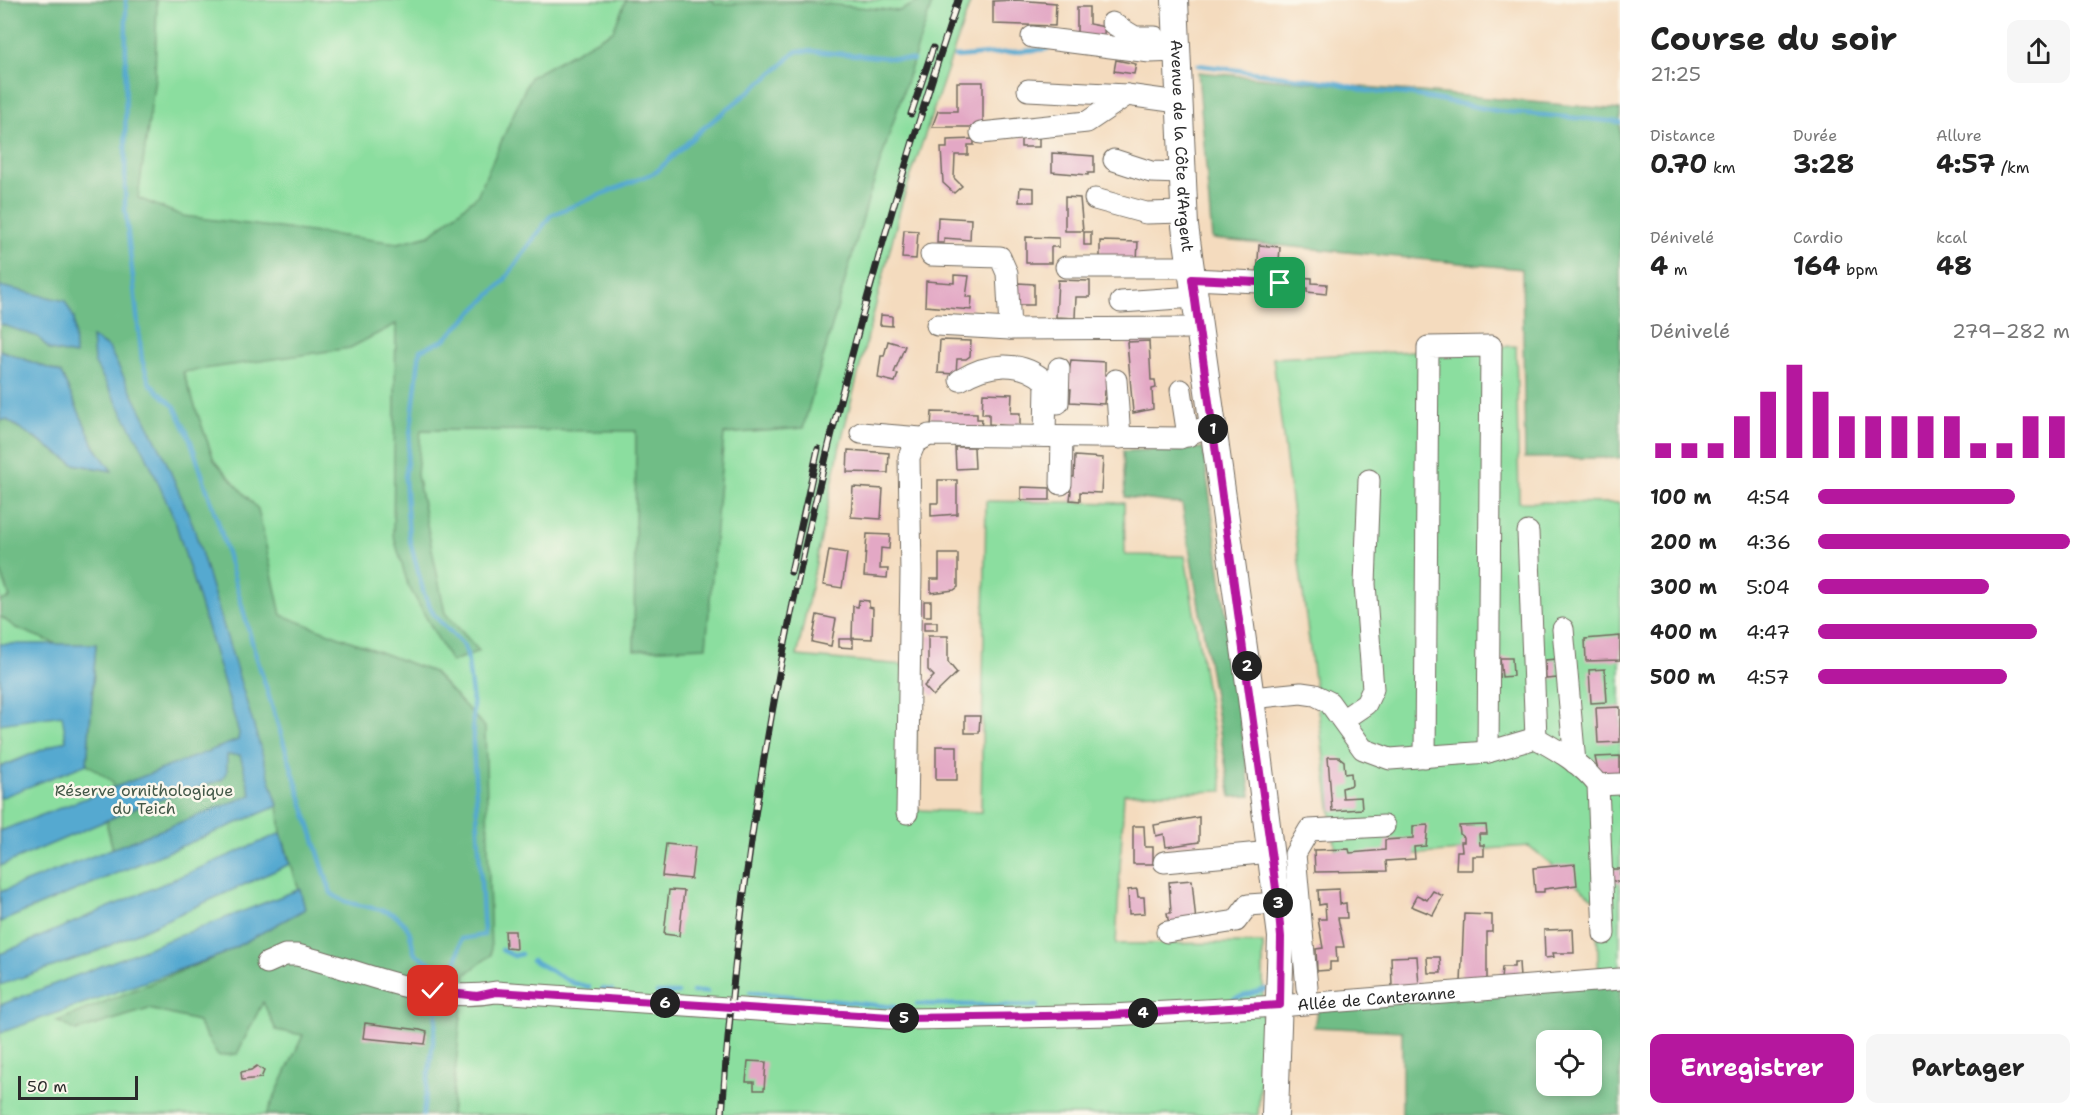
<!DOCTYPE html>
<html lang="fr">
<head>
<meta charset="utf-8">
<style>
  :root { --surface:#fff; --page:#f6f6f6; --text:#222; --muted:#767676; --accent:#b5179e }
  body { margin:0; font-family:"Shantell Sans",sans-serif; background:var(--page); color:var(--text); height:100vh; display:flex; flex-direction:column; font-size:22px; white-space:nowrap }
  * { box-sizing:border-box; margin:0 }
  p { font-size:20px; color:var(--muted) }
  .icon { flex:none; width:33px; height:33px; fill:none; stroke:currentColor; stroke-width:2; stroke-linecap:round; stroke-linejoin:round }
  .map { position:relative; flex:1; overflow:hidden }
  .drawer { display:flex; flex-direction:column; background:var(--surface); width:480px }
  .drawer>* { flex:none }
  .fabs { position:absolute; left:1536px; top:1030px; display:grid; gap:12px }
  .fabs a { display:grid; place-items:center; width:66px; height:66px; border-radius:12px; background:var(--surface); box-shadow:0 3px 9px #0003; font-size:30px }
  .scale { position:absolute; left:18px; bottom:15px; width:120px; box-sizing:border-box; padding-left:6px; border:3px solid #2b2b2b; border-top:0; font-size:16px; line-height:21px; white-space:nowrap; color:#2b2b2b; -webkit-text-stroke:4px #fbf7ec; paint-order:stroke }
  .pin { position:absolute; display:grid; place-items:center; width:51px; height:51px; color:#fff; margin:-26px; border-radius:12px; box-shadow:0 3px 9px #0006 }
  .km { position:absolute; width:30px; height:30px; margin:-15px; border-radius:50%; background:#222; color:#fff; font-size:16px; line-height:30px; text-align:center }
  .round { display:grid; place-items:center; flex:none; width:63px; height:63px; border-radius:12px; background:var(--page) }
  .head { display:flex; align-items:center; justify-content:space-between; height:102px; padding:0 30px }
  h1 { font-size:33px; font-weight:700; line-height:45px }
  .stats { display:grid; grid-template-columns:repeat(3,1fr); gap:9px; height:102px; padding:6px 30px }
  .stats div { display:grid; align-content:center }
  .stats b { font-size:26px; font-weight:700 }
  .stats small { font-size:16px; font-weight:400 }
  .stats p { font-size:16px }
  .chart { height:168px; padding:12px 30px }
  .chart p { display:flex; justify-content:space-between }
  .chart svg { width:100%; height:108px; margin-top:6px; stroke:var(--accent); stroke-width:6 }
  .action { display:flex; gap:12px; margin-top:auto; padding:12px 30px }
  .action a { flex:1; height:69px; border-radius:12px; background:var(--accent); color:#fff; font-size:24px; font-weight:700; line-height:69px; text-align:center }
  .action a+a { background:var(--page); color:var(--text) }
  ul { padding:0 30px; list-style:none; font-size:20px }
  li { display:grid; grid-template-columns:96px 72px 1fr; align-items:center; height:45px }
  li i { height:15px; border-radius:8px; background:var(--accent) }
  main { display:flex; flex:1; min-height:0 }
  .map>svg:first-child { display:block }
</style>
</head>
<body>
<main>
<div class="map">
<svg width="1620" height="1115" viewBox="0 0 1620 1115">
  <rect width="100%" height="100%" fill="#fbf7ec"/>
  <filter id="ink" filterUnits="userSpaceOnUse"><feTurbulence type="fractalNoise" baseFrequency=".0167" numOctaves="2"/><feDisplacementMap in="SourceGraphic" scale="12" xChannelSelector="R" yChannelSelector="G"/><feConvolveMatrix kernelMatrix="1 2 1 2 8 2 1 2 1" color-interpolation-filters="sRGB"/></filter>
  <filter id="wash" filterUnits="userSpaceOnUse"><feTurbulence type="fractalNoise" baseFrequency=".008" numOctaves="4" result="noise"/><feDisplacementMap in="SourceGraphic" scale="24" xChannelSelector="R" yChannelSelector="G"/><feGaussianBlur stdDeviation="1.35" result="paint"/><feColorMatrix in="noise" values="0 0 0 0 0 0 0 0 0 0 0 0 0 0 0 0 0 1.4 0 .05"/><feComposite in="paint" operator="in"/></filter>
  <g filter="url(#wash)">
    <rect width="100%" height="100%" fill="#f4dbbe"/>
    <!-- green -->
    <g fill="#8bde9f" stroke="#5b8465" stroke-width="1.5">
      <polygon points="0,0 971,0 902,202 840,445 797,656 916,666 916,810 981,812 986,501 1124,503 1125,555 1185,556 1223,791 1124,794 1116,944 1263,943 1263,1046 1258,1115 0,1115"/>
      <polygon points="1516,346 1519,502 1620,503 1620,1008 1600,1008 1596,901 1529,846 1337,860 1273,358"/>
    </g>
    <!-- forest -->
    <g fill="#70bd86" stroke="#4e7458" stroke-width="1.5" fill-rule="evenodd">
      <polygon points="0,0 157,0 155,78 138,198 183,216 398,243 430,235 477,196 530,77 613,31 626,0 713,0 715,4 806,2 899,11 922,0 933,0 868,200 803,428 724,434 706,647 634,650 636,431 421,430 417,475 445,613 479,651 451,662 408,585 393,534 396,324 350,348 183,372 214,460 258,509 281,615 433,672 485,727 491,955 465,975 451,1115 266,1115 303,1035 276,1030 263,1002 237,1054 218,1056 197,1021 149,1009 76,1031 57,1021 221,955 305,909 281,833 278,806 271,785 235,803 113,850 107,826 113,782 87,764 96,644 62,646 16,628 0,616 0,601 10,598 0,569 0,420 7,420 74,464 111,471 95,447 61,373 0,350"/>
      <polygon points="1198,72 1620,110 1620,458 1525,458 1522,269 1212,239"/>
      <polygon points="1203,448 1251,796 1231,797 1182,504 1125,497 1123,451"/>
      <path d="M1620,982V1115H1402V1031L1314,1027L1318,1006ZM1546,1041H1592V1086H1546Z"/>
    </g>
    <!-- water -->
    <g fill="#54a9d0" stroke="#406a7e" stroke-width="1.5">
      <polygon points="0,286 65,301 74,318 75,355 50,350 38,337 0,324"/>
      <polygon points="92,337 109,348 163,454 193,525 278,806 0,922 0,892 251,795 240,755 227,755 227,771 222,780 138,807 0,866 0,831 238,740 239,733 175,521 145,453 94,362"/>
      <polygon points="0,350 61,373 95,447 112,471 74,464 7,420 0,420"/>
      <polygon points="0,644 96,644 87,764 0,798 0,767 66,740 62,715 0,724"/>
      <polygon points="281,833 290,864 93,953 0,985 0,954"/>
      <polygon points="300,889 305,909 221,955 0,1033 0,1005"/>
    </g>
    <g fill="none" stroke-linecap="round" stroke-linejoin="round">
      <!-- stream -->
      <g stroke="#54a9d0" stroke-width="4.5">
        <path d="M126,0L125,207L142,360L150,384L175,407L190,439L220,528L254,649L331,893C354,913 394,900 409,931C412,938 412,947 415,954C431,962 442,967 440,987"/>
        <polyline points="955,57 1047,49"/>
        <polyline points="1198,65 1337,83 1367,91 1408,94 1498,111 1620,122"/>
        <polyline points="502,950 514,956 521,954"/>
        <polyline points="532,960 573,983 589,987"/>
        <polyline points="441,977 454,974 461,939 484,935 473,743 473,703 467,654 464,646 434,615 424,594 409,537 405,478 420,350 444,340 503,282 551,215 656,172 701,130 780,67 792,55 797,51 811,51 913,60"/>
        <polyline points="602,989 612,990"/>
        <polyline points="693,992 707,992"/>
        <polyline points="750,992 895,1007"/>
        <polyline points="657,993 678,993"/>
        <polyline points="1234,999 1266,989"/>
        <polyline points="917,1004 1037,1006"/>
        <polyline points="423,1115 439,999"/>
      </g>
    </g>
    <g id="blocks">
      <!-- building -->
      <g fill="#e3a8c5">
        <polygon points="1016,0 1056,3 1055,26 993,24 993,1"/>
        <polygon points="1077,7 1089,7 1089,24 1105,27 1103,39 1077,34"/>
        <polygon points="1116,60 1136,64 1134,74 1114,71"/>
        <polygon points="957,82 983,82 983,127 932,127 938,111 957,111"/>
        <rect x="1021" y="136" width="18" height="11"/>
        <polygon points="974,139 974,145 968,145 968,155 955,155 954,178 962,186 954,193 943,183 941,148 947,148 947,140"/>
        <polygon points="1052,153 1094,156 1094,173 1088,173 1088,175 1052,172"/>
        <polygon points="1020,187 1034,188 1034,202 1019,202"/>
        <polygon points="1065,197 1080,198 1083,231 1065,231"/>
        <polygon points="938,217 971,219 970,240 944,238 944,243 937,243"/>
        <polygon points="904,230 918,231 916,259 902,258"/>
        <rect x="1084" y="232" width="7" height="13"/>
        <polygon points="1026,237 1059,238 1059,247 1051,247 1051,263 1026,263"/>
        <polygon points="1100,241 1138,242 1137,261 1100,261"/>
        <polygon points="1259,245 1280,247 1278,276 1257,274"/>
        <polygon points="954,275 969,276 966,297 972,297 971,310 925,306 926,281 954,283"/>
        <polygon points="1297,277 1312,278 1312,283 1327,284 1326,294 1307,292 1307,288 1296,287"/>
        <polygon points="1058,280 1090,281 1090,297 1076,297 1075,318 1056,317"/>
        <polygon points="1018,283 1034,284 1034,305 1017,305"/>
        <polygon points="881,315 892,316 892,326 880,325"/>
        <polygon points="940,340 971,341 970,356 966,359 957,359 956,374 938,373"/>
        <polygon points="888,341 905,346 894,373 898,374 895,382 878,378 881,356 884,356"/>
        <polygon points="1149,341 1151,380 1155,380 1156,388 1152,389 1153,409 1133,413 1127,342"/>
        <polygon points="1071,360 1105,362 1105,375 1109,375 1109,391 1105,391 1104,404 1070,402 1071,389 1066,389"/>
        <polygon points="983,393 1012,394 1011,413 1020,413 1020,427 989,424 989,414 982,414"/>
        <polygon points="932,412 977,413 977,419 982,419 981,429 931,427"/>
        <polygon points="955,447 974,447 975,468 956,469"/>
        <polygon points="848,450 889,453 888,473 847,472"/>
        <polygon points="1075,456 1103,458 1101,493 1080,492 1080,501 1070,500 1071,491 1062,491 1062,477 1074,477"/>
        <polygon points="938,480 957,480 957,514 931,516 931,503 938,503"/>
        <polygon points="853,487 883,489 881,519 851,517"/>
        <polygon points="1021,487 1050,488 1050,500 1021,500"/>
        <polygon points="867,534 890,535 889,549 881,548 880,569 888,569 887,578 864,576"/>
        <polygon points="829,550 847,553 842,588 823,585"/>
        <polygon points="939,554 958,554 958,587 954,590 931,593 931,579 939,579"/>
        <polygon points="859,600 869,601 869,607 873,608 872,639 852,638 853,606 858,607"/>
        <rect x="924" y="601" width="7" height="15"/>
        <polygon points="817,615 836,619 831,646 812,642"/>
        <rect x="924" y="622" width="13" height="8"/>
        <polygon points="928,636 948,636 948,662 957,673 933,696 924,686 934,676 928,670"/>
        <polygon points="1620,636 1620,660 1586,661 1585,639"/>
        <polygon points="839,639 853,639 853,648 839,647"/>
        <polygon points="1500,658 1512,658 1513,676 1502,677"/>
        <polygon points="1556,659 1558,678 1546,679 1545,660"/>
        <polygon points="1605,669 1607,702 1591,703 1589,670"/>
        <polygon points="1620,707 1620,742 1598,743 1596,708"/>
        <polygon points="965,716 980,716 979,733 965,733"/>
        <rect x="936" y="746" width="21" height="34"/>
        <polygon points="1620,756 1620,774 1599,776 1595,757"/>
        <polygon points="1328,757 1339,757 1344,761 1345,774 1351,773 1352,785 1342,788 1343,798 1361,797 1362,809 1332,811"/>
        <polygon points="1199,817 1199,842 1166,847 1164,834 1156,836 1154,825"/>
        <polygon points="1428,825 1426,846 1414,847 1415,859 1386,861 1387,871 1315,872 1314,850 1349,849 1350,853 1385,850 1385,840 1413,838 1413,826"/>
        <polygon points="1486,825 1487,834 1479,834 1480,845 1484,845 1484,856 1473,856 1473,870 1456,870 1457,851 1462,851 1461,842 1464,842 1464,837 1460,834 1459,826"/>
        <polygon points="1133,826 1144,826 1145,847 1153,847 1153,864 1133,864"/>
        <polygon points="666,844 695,847 691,879 662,876"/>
        <polygon points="1575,864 1577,885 1544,889 1544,892 1535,892 1533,868"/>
        <polygon points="1610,869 1620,869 1620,883 1611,880"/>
        <polygon points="1192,880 1196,922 1169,925 1167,913 1171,913 1169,882"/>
        <polygon points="1137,889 1138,897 1144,897 1145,913 1129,914 1128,890"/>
        <polygon points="1339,889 1340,904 1346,903 1347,918 1338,918 1344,947 1336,947 1337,962 1330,962 1330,970 1317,971 1316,949 1323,948 1318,919 1326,919 1325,904 1319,905 1318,890"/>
        <polygon points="669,890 684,891 679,936 664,934"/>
        <polygon points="1433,891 1443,896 1433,915 1411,906 1417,895 1427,900"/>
        <polygon points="1464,914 1492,915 1492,932 1487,932 1487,980 1461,983"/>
        <polygon points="1573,929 1574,953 1553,953 1554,957 1545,958 1544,930"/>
        <polygon points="505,931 515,931 516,949 506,948"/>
        <polygon points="1417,956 1419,986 1392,987 1391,957"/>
        <polygon points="1427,957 1440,957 1441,973 1428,973"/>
        <polygon points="1514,962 1519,962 1520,978 1501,980 1502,967 1514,967"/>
        <polygon points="365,1023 420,1030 427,1032 425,1044 363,1038"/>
        <polygon points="748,1061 766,1062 764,1090 754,1090 754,1082 746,1082"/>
        <polygon points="257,1066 264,1071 261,1078 242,1080 241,1072 251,1070"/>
      </g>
    </g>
  </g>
  <g filter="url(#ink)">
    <use href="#blocks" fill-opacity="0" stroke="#71695e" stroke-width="1.5"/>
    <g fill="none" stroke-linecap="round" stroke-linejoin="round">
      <!-- minor casing -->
      <g stroke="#71695e" stroke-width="23">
        <g id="minor">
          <polyline points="1112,23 1135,37 1155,37"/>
          <polyline points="1032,37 1150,52 1177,51"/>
          <polyline points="1028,90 1127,95 1178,102"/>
          <polyline points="981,133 1087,122 1127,95"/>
          <polyline points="1114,160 1151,172 1181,173"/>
          <polyline points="1095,199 1146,213 1184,212"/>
          <polyline points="931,255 1000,257 1007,273 1010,329"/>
          <polyline points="1066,267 1190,267"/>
          <polyline points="1192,279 1280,283"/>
          <polyline points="1121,302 1194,297"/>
          <polyline points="937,325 1010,329 1199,328"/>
          <path d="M960,380C988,363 1021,359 1046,382L1045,436"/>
          <polyline points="1116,380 1120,438"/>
          <polyline points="1181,390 1188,436"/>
          <polyline points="1058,403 1059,368"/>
          <polyline points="861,433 921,438"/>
          <polyline points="1061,484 1062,437"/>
          <polyline points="1528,532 1536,738"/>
          <polyline points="1563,629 1575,763"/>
          <path d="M1251,698L1301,693L1315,695L1329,702L1363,749L1390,759L1488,752L1536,738C1559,751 1582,764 1598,785L1604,934"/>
          <polyline points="1344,719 1366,704 1373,689 1365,584 1369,480"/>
          <polyline points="1425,757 1428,347 1491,346 1488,752"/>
          <polyline points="1598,785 1620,784"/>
          <polyline points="907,813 911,572 909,457 915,443 929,435 1180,438 1201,429 1213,428"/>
          <polyline points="1164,862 1271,852"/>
          <polyline points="1167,932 1236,921 1248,905 1278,903"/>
          <path id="s1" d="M267,963L285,955H297C362,970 428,1005 496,992L801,1013L906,1019L976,1018L1111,1015L1279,1006L1620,979"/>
          <polyline points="1307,988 1295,854 1309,830 1384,826"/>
        </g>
      </g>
      <!-- major casing -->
      <g stroke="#71695e" stroke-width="28">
        <g id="major">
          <path id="s2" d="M1175,0L1185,226L1251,698L1281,937L1275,1115"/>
        </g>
      </g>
      <!-- minor -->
      <use href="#minor" stroke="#fff" stroke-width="21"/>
      <!-- major -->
      <use href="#major" stroke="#fff" stroke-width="26"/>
      <!-- rail casing -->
      <g stroke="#2b2b2b" stroke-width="7">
        <g id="rail">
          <polyline points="911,114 933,48"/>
          <polyline points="791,572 818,449"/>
          <path d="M722,1115C747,734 838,362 958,0"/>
        </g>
      </g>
      <!-- rail -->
      <use href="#rail" stroke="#fbf7ec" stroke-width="4.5" stroke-dasharray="14" stroke-linecap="butt"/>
    </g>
  </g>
  <g fill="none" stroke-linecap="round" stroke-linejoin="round" filter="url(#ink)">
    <!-- route casing -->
    <g stroke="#fff" stroke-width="12">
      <polyline id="route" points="433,991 477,996 496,992 906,1018 1111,1015 1280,1005 1281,937 1278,903 1192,279 1280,283"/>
    </g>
    <!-- route -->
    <use href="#route" stroke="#b5179e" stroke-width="8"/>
  </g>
  <g text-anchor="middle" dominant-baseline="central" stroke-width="5" stroke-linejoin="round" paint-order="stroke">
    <!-- street labels -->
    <g font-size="16" fill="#2b2b2b" stroke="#fbf7ec">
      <text stroke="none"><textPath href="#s2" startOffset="146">Avenue de la Côte d'Argent</textPath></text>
      <text stroke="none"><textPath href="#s1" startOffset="1118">Allée de Canteranne</textPath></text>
    </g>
    <!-- park labels -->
    <g font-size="16" fill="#435848" stroke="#fbf7ec">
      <text x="144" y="790">Réserve ornithologique<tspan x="144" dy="18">du Teich</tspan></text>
    </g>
  </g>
</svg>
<div class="fabs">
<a><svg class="icon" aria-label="locate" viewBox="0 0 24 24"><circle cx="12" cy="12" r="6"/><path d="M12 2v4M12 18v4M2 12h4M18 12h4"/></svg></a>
</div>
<div class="scale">50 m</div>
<div class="pin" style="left:1280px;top:283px;background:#1e9e55"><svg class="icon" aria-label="arrive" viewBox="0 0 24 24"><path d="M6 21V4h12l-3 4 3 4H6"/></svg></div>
<div class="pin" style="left:433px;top:991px;background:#d93025"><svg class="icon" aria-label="check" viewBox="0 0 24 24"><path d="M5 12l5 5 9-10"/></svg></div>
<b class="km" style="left:1213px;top:429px">1</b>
<b class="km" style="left:1247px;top:666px">2</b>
<b class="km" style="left:1278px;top:903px">3</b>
<b class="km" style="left:1143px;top:1013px">4</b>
<b class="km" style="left:904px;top:1018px">5</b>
<b class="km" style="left:665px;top:1003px">6</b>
</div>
<section class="drawer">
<div class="head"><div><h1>Course du soir</h1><p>21:25</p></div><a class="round"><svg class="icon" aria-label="share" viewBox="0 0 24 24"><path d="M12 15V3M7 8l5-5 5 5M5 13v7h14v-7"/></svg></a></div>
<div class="stats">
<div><p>Distance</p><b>0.70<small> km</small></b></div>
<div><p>Durée</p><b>3:28</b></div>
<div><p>Allure</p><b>4:57<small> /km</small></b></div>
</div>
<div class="stats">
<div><p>Dénivelé</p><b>4<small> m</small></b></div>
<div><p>Cardio</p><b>164<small> bpm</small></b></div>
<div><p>kcal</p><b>48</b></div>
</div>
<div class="chart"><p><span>Dénivelé</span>279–282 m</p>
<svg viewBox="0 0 160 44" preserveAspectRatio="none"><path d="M5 44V38M15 44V38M25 44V38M35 44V27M45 44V17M55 44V6M65 44V17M75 44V27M85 44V27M95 44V27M105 44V27M115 44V27M125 44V38M135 44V38M145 44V27M155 44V27"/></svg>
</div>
<ul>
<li><b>100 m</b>4:54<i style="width:78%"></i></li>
<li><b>200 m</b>4:36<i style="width:100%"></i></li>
<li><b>300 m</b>5:04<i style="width:68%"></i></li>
<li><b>400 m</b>4:47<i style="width:87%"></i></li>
<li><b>500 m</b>4:57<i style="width:75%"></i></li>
</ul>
<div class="action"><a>Enregistrer</a><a>Partager</a></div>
</section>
</main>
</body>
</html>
